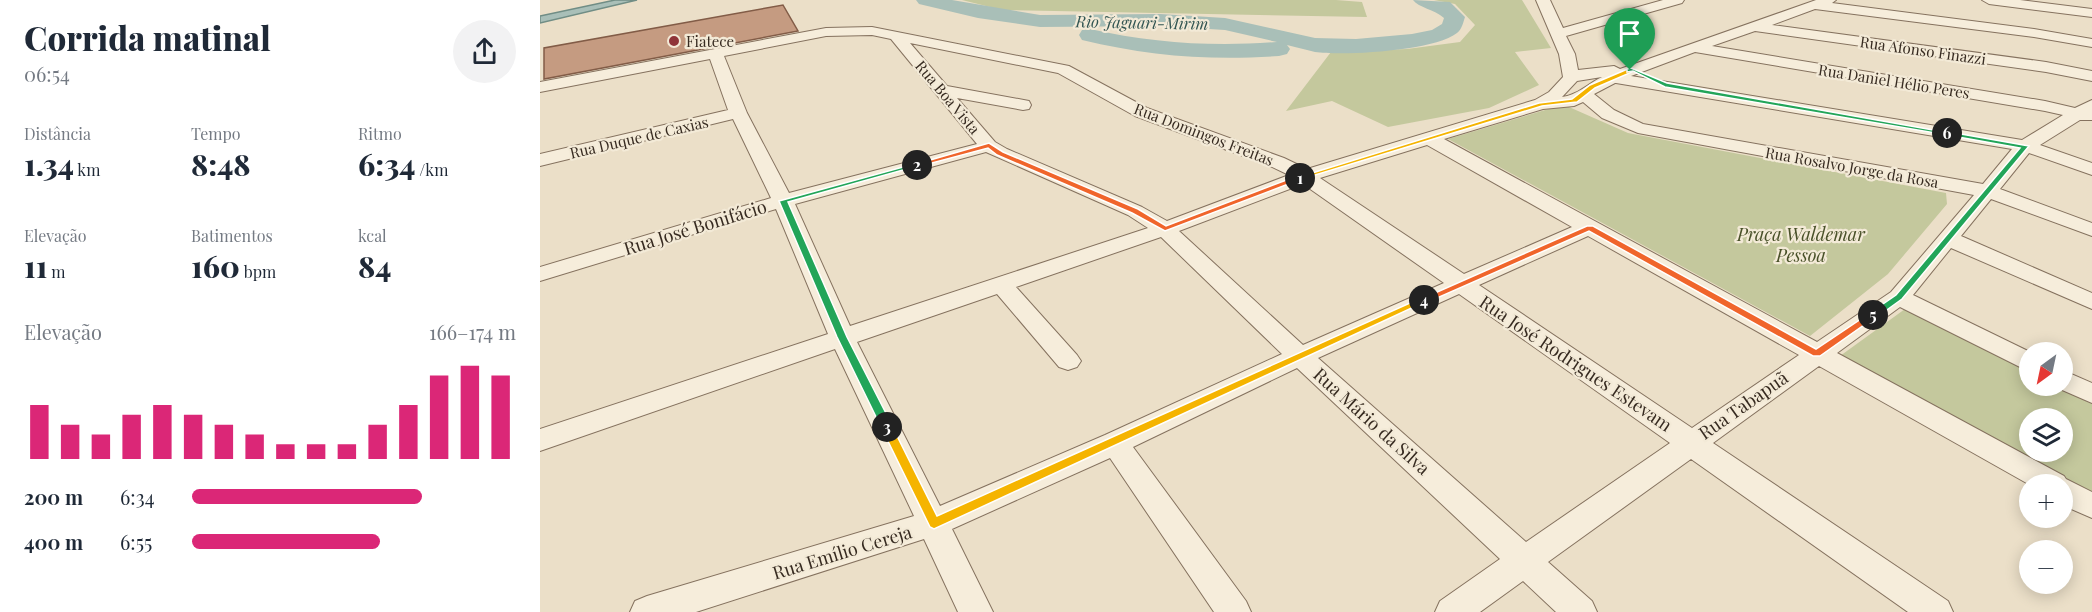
<!DOCTYPE html>
<html lang="pt">
<head>
<meta charset="utf-8">
<style>
  :root { --surface:#fff; --page:#f2f2f3; --text:#1f2937; --muted:#747a83; --accent:#db2777 }
  body { margin:0; font-family:"Playfair Display",serif; background:var(--page); color:var(--text); height:100vh; display:flex; flex-direction:column; font-size:22px; white-space:nowrap }
  * { box-sizing:border-box; margin:0 }
  p { font-size:20px; color:var(--muted) }
  .icon { flex:none; width:33px; height:33px; fill:none; stroke:currentColor; stroke-width:2; stroke-linecap:round; stroke-linejoin:round }
  .map { position:relative; flex:1; overflow:hidden }
  .panel { display:flex; flex-direction:column; background:var(--surface); width:540px }
  .panel>* { flex:none }
  .needle { width:39px; rotate:213deg }
  .tools { position:absolute; left:1479px; top:342px; display:grid; gap:12px }
  .tools a { display:grid; place-items:center; width:54px; height:54px; border-radius:50%; background:var(--surface); box-shadow:0 3px 15px #0003; font-size:30px }
  .pin { position:absolute; display:grid; place-items:center; width:51px; height:51px; color:#fff; margin:-62px -26px; border-radius:50% 50% 50% 0; rotate:-45deg; box-shadow:0 0 6px #0007 }
  .pin .icon { rotate:45deg }
  .km { position:absolute; width:30px; height:30px; margin:-15px; border-radius:50%; background:#222; color:#fff; font-size:16px; line-height:30px; text-align:center }
  .round { display:grid; place-items:center; flex:none; width:63px; height:63px; border-radius:32px; background:var(--page) }
  .overview { display:flex; align-items:center; justify-content:space-between; height:102px; padding:0 24px }
  h1 { font-size:33px; font-weight:800; line-height:45px }
  .metrics { display:grid; grid-template-columns:repeat(3,1fr); gap:9px; height:102px; padding:6px 24px }
  .metrics div { display:grid; align-content:center }
  .metrics b { font-size:30px; font-weight:800 }
  .metrics small { font-size:16px; font-weight:400 }
  .metrics p { font-size:16px }
  .chart { height:168px; padding:12px 24px }
  .chart p { display:flex; justify-content:space-between }
  .chart svg { width:100%; height:108px; margin-top:6px; stroke:var(--accent); stroke-width:6 }
  ul { padding:0 24px; list-style:none; font-size:20px }
  li { display:grid; grid-template-columns:96px 72px 1fr; align-items:center; height:45px }
  li i { height:15px; border-radius:8px; background:var(--accent) }
  main { display:flex; flex:1; min-height:0 }
  .map>svg:first-child { display:block }
</style>
</head>
<body>
<main>
<section class="panel">
<div class="overview"><div><h1>Corrida matinal</h1><p>06:54</p></div><a class="round"><svg class="icon" aria-label="share" viewBox="0 0 24 24"><path d="M12 15V3M7 8l5-5 5 5M5 13v7h14v-7"/></svg></a></div>
<div class="metrics">
<div><p>Distância</p><b>1.34<small> km</small></b></div>
<div><p>Tempo</p><b>8:48</b></div>
<div><p>Ritmo</p><b>6:34<small> /km</small></b></div>
</div>
<div class="metrics">
<div><p>Elevação</p><b>11<small> m</small></b></div>
<div><p>Batimentos</p><b>160<small> bpm</small></b></div>
<div><p>kcal</p><b>84</b></div>
</div>
<div class="chart"><p><span>Elevação</span>166–174 m</p>
<svg viewBox="0 0 160 44" preserveAspectRatio="none"><path d="M5 44V22M15 44V30M25 44V34M35 44V26M45 44V22M55 44V26M65 44V30M75 44V34M85 44V38M95 44V38M105 44V38M115 44V30M125 44V22M135 44V10M145 44V6M155 44V10"/></svg>
</div>
<ul>
<li><b>200 m</b>6:34<i style="width:71%"></i></li>
<li><b>400 m</b>6:55<i style="width:58%"></i></li>
</ul>
</section>
<div class="map">
<svg width="1552" height="612" viewBox="0 0 1552 612">
  <rect width="100%" height="100%" fill="#ebdfc8"/>
  <!-- green -->
  <g fill="#c4c89d" fill-rule="evenodd">
    <polygon points="422,0 796,0 822,2 827,17 462,10"/>
    <polygon points="894,0 982,0 1011,48 975,52 999,85 949,108 848,127 792,101 746,111 791,52 867,49 920,42 935,25 915,4"/>
    <polygon points="1029,107 1088,133 1406,193 1407,204 1348,274 1270,336 908,139 1012,108"/>
    <path d="M1365,309L1489,372L1490,386H1515L1552,404V494L1300,356ZM1490,418H1522V452H1490Z"/>
  </g>
  <!-- water -->
  <polygon fill="#a9bfb8" stroke="#708d85" stroke-width="1.5" points="75,0 97,0 0,23 0,16"/>
  <g fill="none" stroke-linecap="round" stroke-linejoin="round">
    <!-- river -->
    <path fill="#a9bfb8" fill-rule="evenodd" d="M376,0H412L500,15L620,14L685,18L775,38L816,39L872,34L892,30L902,24L904,18C894,9 879,8 873,0L910,2L925,17C923,23 922,29 917,33C894,51 804,56 775,52C766,50 756,47 747,45L750,49L747,54L739,56C671,61 608,56 542,40L539,35L542,30L550,29C612,43 673,47 737,42L685,30L620,26L500,27L438,18L379,4Z"/>
  </g>
  <!-- building -->
  <polygon fill="#c59b81" stroke="#825c47" stroke-width="1.5" points="243,5 258,31 4,79 4,48"/>
  <g fill="none" stroke-linecap="round" stroke-linejoin="round">
    <!-- minor casing -->
    <g stroke="#85725f" stroke-width="2">
      <g id="minor">
        <path d="M996,0H1010L1023,28L1123,0H1144L1142,3L1026,36L1035,54L1038,70L1074,66L1080,69L1276,0H1296L1292,3L1494,29L1552,39V47L1494,37L1275,9L1232,25L1506,62L1552,71V81L1506,72L1215,31L1172,46L1505,101L1535,108L1552,100V120H1540L1500,145L1552,163V175L1489,153L1460,189L1552,223V236L1451,199L1421,236L1552,293V309L1411,248L1373,295L1490,352V372L1360,307L1297,353L1524,476L1526,479L1552,492V518L1522,505V484L1490,485L1279,366L1173,443L1408,601L1413,612H1368L1151,459L1008,562L1052,601L1057,612H1016L983,581L940,612H895L900,601L960,559L757,368L593,447L706,601L711,612H674L570,458L412,529L453,612H418L384,539L156,612H90L95,601L107,596L374,516L295,349L0,451V429L288,334L236,209L0,281V267L231,198L193,119L0,166V154L188,110L170,59L0,92V82L286,28L332,27L529,66L607,108L744,158L767,169L995,100L1009,92L1023,77L1019,54ZM332,35L351,39L437,144L249,193L207,113L184,56L286,36ZM370,43L518,73L595,116L730,166L749,175L627,221L602,207L467,149L455,142L417,98L483,110L489,109L491,105L489,101L407,86ZM1155,52L1505,111L1523,115L1482,140L1091,76ZM1062,77C1049,83 1036,96 1022,97L1037,81ZM1075,83H1076L1472,149L1443,184L1103,124L1074,110L1054,94ZM1043,102L1062,118L1098,133L1434,195L1351,292L1277,342L904,139L1003,109L1034,106ZM887,145L1032,227L924,274L780,178ZM446,152L588,215L608,228L310,326L255,204ZM763,184L904,283L763,345L639,231ZM1048,236L1259,355L1152,428L939,285ZM621,237L742,354L565,435L400,506L317,342L457,294L519,367L528,370L537,367L541,361L537,355L476,287ZM919,294L1130,443L986,542L778,358Z"/>
        <polygon points="1442,0 1480,0 1552,9 1552,17 1449,4"/>
        <polygon points="1522,370 1552,383 1552,403 1513,386 1522,386"/>
      </g>
    </g>
    <!-- minor -->
    <use href="#minor" fill="#f6eddb" fill-rule="evenodd"/>
  </g>
  <!-- split-1 -->
  <polygon fill="#f5b400" stroke="#fff" stroke-width="1.5" points="1090,68 1092,72 1055,88 1037,102 1002,106 762,179 756,178 999,103 1032,99 1050,85"/>
  <!-- split-2 -->
  <polygon fill="#f0652b" stroke="#fff" stroke-width="1.5" points="449,143 463,152 598,209 626,226 757,176 764,178 625,231 592,213 457,155 448,148 377,167 373,165"/>
  <!-- split-3 -->
  <polygon fill="#22a559" stroke="#fff" stroke-width="1.5" points="374,164 381,165 248,202 307,337 353,427 347,432 341,427 297,337 239,201"/>
  <!-- split-4 -->
  <polygon fill="#f5b400" stroke="#fff" stroke-width="1.5" points="881,298 889,300 394,529 390,527 341,427 347,423 351,424 397,516"/>
  <!-- split-5 -->
  <polygon fill="#f0652b" stroke="#fff" stroke-width="1.5" points="1047,226 1053,226 1276,349 1330,313 1338,315 1280,356 1273,356 1049,231 888,302 879,300"/>
  <!-- split-6 -->
  <polygon fill="#22a559" stroke="#fff" stroke-width="1.5" points="1404,131 1489,146 1362,299 1337,317 1330,317 1330,313 1356,295 1480,148 1407,135"/>
  <!-- split-7 -->
  <polygon fill="#22a559" stroke="#fff" stroke-width="1.5" points="1091,68 1127,83 1410,133 1407,135 1125,87 1093,71 1087,72 1087,69"/>
  <!-- markers -->
  <circle fill="#8f3438" stroke="#f3ead7" stroke-width="2" cx="134" cy="41" r="6"/>
  <g text-anchor="middle" dominant-baseline="central" stroke-width="4.5" stroke-linejoin="round" paint-order="stroke">
    <!-- far-poi labels -->
    <g font-size="15" fill="#372b21" stroke="#f3ead7" text-anchor="start">
      <text x="146" y="41">Fiatece</text>
    </g>
    <!-- far-street labels -->
    <g font-size="15" fill="#372b21" stroke="#f3ead7">
      <text transform="translate(1383 50) rotate(8)">Rua Afonso Finazzi</text>
      <text transform="translate(1354 81) rotate(9)">Rua Daniel Hélio Peres</text>
      <text transform="translate(408 97) rotate(50)">Rua Boa Vista</text>
      <text transform="translate(664 134) rotate(21)">Rua Domingos Freitas</text>
      <text transform="translate(99 137) rotate(-13)">Rua Duque de Caxias</text>
      <text transform="translate(1312 167) rotate(10)">Rua Rosalvo Jorge da Rosa</text>
    </g>
    <!-- far-water labels -->
    <g font-size="16" font-style="italic" fill="#325552" stroke="#f3ead7">
      <text transform="translate(602 22) rotate(1)">Rio Jaguari-Mirim</text>
    </g>
    <!-- street labels -->
    <g font-size="18" fill="#372b21" stroke="#f3ead7">
      <text transform="translate(155 227) rotate(-17)">Rua José Bonifácio</text>
      <text transform="translate(1036 363) rotate(34)">Rua José Rodrigues Estevam</text>
      <text transform="translate(1203 405) rotate(-35)">Rua Tabapuã</text>
      <text transform="translate(832 421) rotate(42)">Rua Mário da Silva</text>
      <text transform="translate(302 552) rotate(-17)">Rua Emílio Cereja</text>
    </g>
    <!-- park labels -->
    <g font-size="18" font-style="italic" fill="#495129" stroke="#f3ead7">
      <text x="1261" y="234">Praça Waldemar<tspan x="1261" dy="21">Pessoa</tspan></text>
    </g>
  </g>
</svg>
<div class="tools">
<a><svg class="needle" viewBox="-14 -14 28 28"><path d="M0-13l5 13h-10z" fill="#e53935"/><path d="M0 13l5-13h-10z" fill="#747a83"/></svg></a>
<a><svg class="icon" aria-label="layers" viewBox="0 0 24 24"><path d="M12 4l9 5-9 5-9-5zM3 14l9 5 9-5"/></svg></a>
<a>+</a>
<a>−</a>
</div>
<div class="pin" style="left:1090px;top:70px;background:#1e9e55"><svg class="icon" aria-label="arrive" viewBox="0 0 24 24"><path d="M6 21V4h12l-3 4 3 4H6"/></svg></div>
<b class="km" style="left:760px;top:178px">1</b>
<b class="km" style="left:377px;top:165px">2</b>
<b class="km" style="left:347px;top:427px">3</b>
<b class="km" style="left:884px;top:300px">4</b>
<b class="km" style="left:1333px;top:315px">5</b>
<b class="km" style="left:1407px;top:133px">6</b>
</div>
</main>
</body>
</html>
